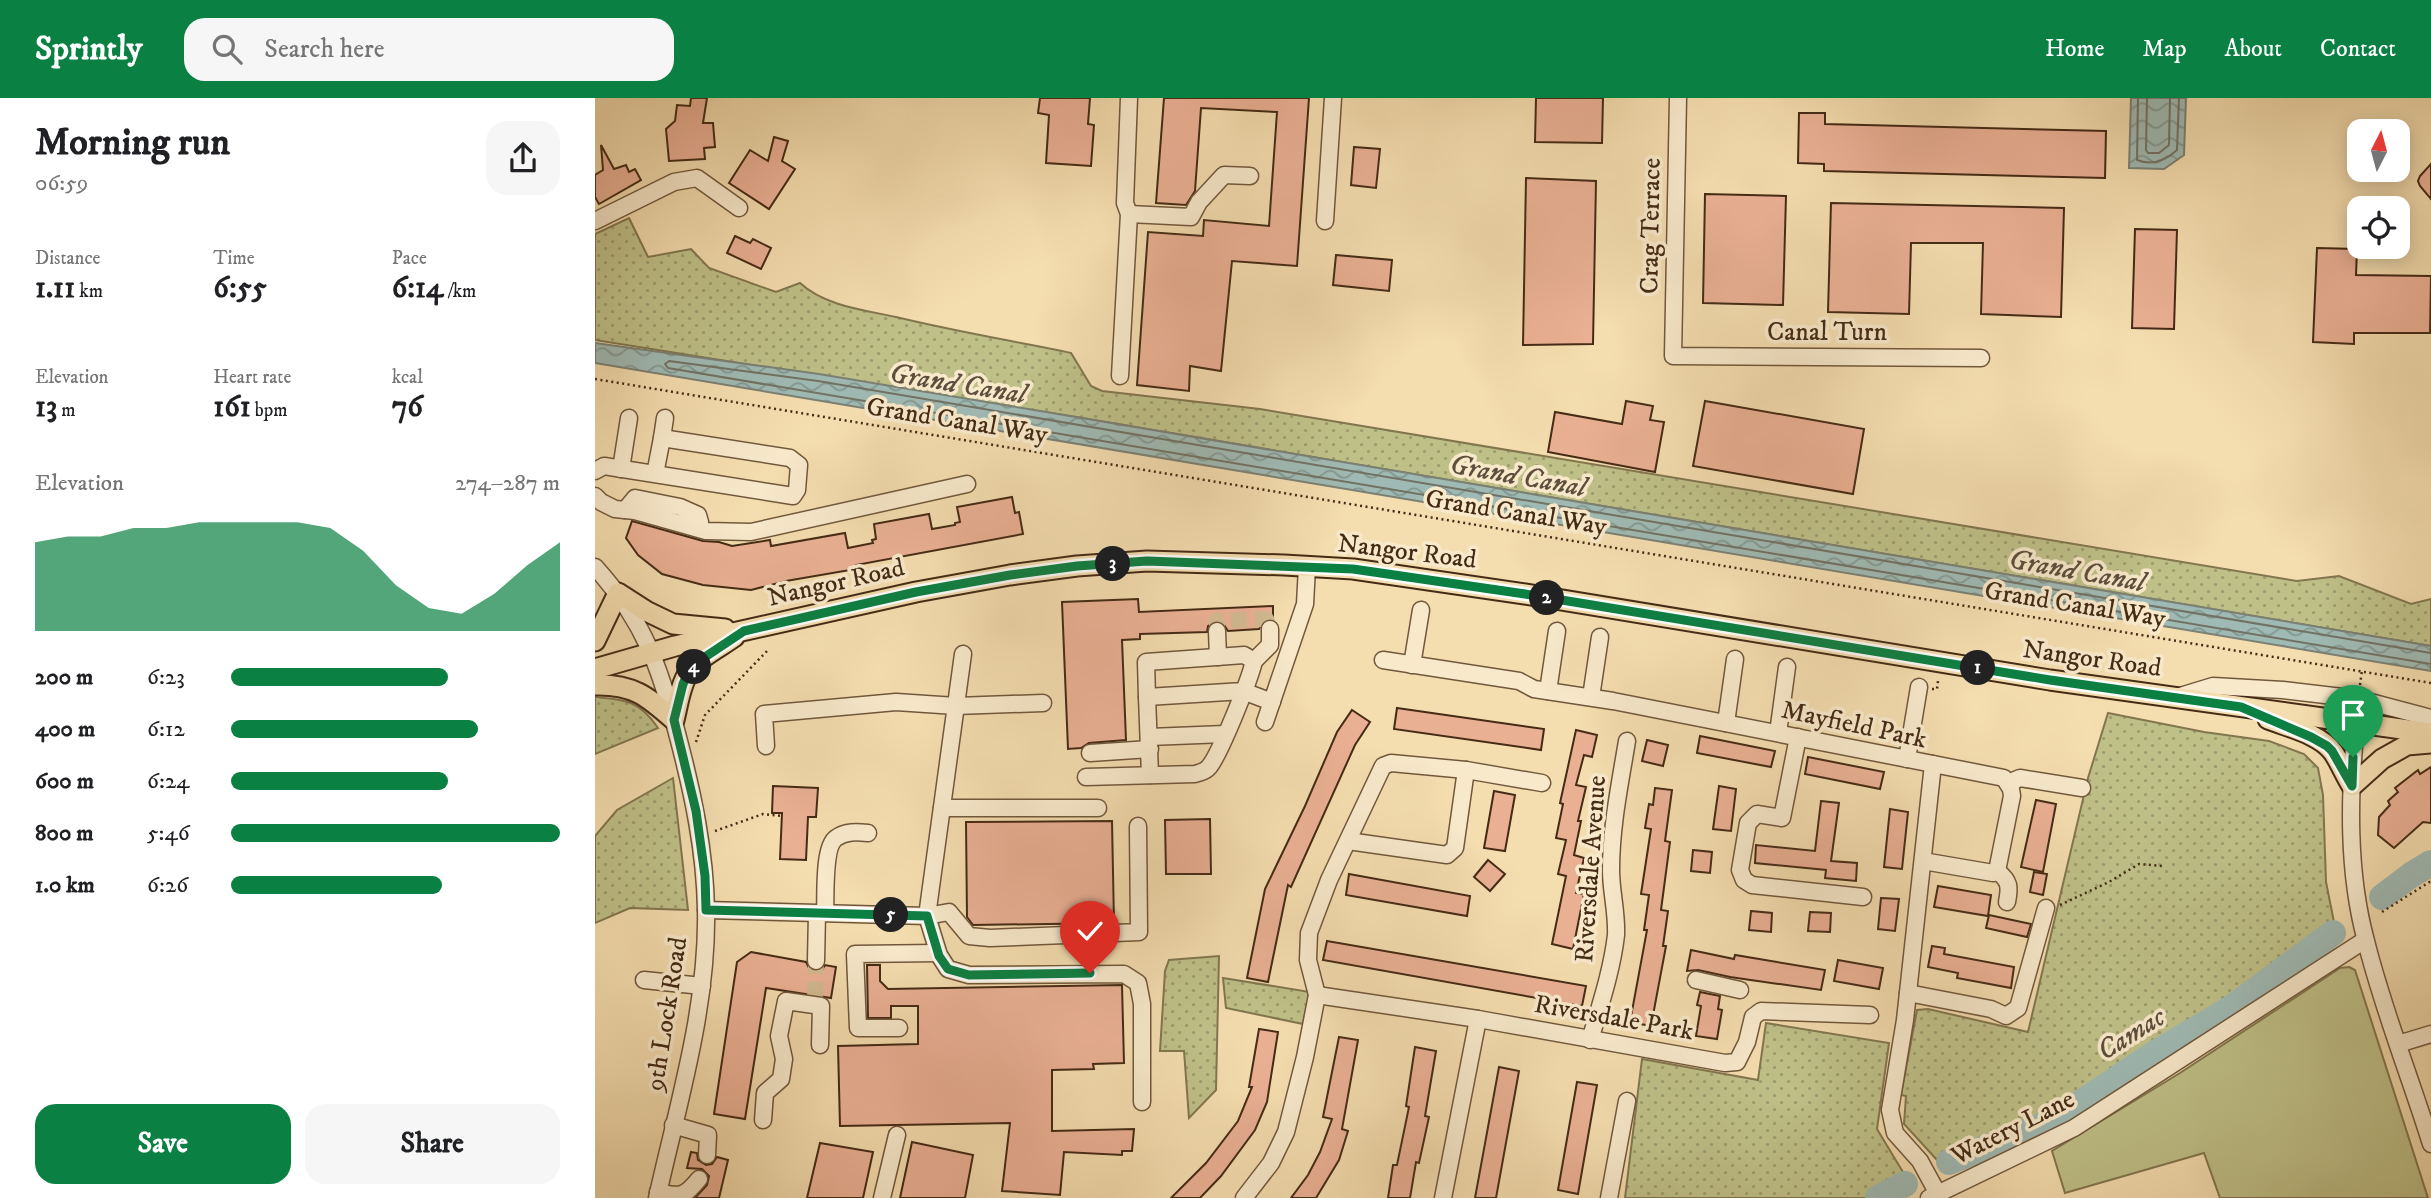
<!DOCTYPE html>
<html lang="en">
<head>
<meta charset="utf-8">
<style>
  :root { --surface:#fff; --page:#f6f6f6; --text:#202124; --muted:#757577; --accent:#0b8043 }
  body { margin:0; font-family:"IM FELL DW Pica",serif; background:var(--page); color:var(--text); height:100vh; display:flex; flex-direction:column; font-size:26px; white-space:nowrap }
  * { box-sizing:border-box; margin:0 }
  p { font-size:23px; color:var(--muted) }
  .icon { flex:none; width:38px; height:38px; fill:none; stroke:currentColor; stroke-width:2; stroke-linecap:round; stroke-linejoin:round }
  .map { position:relative; flex:1; overflow:hidden }
  .sheet { display:flex; flex-direction:column; background:var(--surface); width:595px }
  .sheet>* { flex:none }
  .needle { width:46px; rotate:6deg }
  .buttons { position:absolute; left:1752px; top:21px; display:grid; gap:14px }
  .buttons a { display:grid; place-items:center; width:63px; height:63px; border-radius:14px; background:var(--surface); box-shadow:0 4px 18px #0003; font-size:35px }
  .pin { position:absolute; display:grid; place-items:center; width:60px; height:60px; color:#fff; margin:-72px -30px; border-radius:50% 50% 50% 0; rotate:-45deg; box-shadow:0 0 7px #0007 }
  .pin .icon { rotate:45deg }
  .km { position:absolute; width:35px; height:35px; margin:-18px; border-radius:50%; background:#222; color:#fff; font-size:19px; line-height:35px; text-align:center }
  .round { display:grid; place-items:center; flex:none; width:74px; height:74px; border-radius:21px; background:var(--page) }
  .overview { display:flex; align-items:center; justify-content:space-between; height:119px; padding:0 35px }
  h1 { font-size:38px; font-weight:800; line-height:52px }
  .figures { display:grid; grid-template-columns:repeat(3,1fr); gap:10px; height:119px; padding:7px 35px }
  .figures div { display:grid; align-content:center }
  .figures b { font-size:30px; font-weight:800 }
  .figures small { font-size:19px; font-weight:400 }
  .figures p { font-size:19px }
  .chart { height:196px; padding:14px 35px }
  .chart p { display:flex; justify-content:space-between }
  .chart svg { width:100%; height:126px; margin-top:7px; fill:var(--accent); opacity:.7 }
  .cta { display:flex; gap:14px; margin-top:auto; padding:14px 35px }
  .cta a { flex:1; height:80px; border-radius:21px; background:var(--accent); color:#fff; font-size:28px; font-weight:800; line-height:80px; text-align:center }
  .cta a+a { background:var(--page); color:var(--text) }
  ul { padding:0 35px; list-style:none; font-size:23px }
  li { display:grid; grid-template-columns:112px 84px 1fr; align-items:center; height:52px }
  li i { height:18px; border-radius:9px; background:var(--accent) }
  header { display:flex; align-items:center; gap:42px; box-sizing:border-box; height:98px; padding:0 35px; background:var(--accent); color:#fff }
  header strong { font-size:33px }
  nav { display:flex; gap:38px; margin-inline-start:auto; font-size:24px }
  .search { width:490px; height:63px; background:var(--page); display:flex; align-items:center; gap:18px; box-sizing:border-box; padding:0 24px; border-radius:21px; color:var(--muted); font-size:26px }
  main { display:flex; flex:1; min-height:0 }
  .map>svg:first-child { display:block }
</style>
</head>
<body>
<header>
<strong>Sprintly</strong>
<div class="search"><svg class="icon" aria-label="search" viewBox="0 0 24 24"><circle cx="10" cy="10" r="6"/><path d="M15 15l6 6"/></svg>Search here</div>
<nav><a>Home</a><a>Map</a><a>About</a><a>Contact</a></nav>
</header>
<main>
<section class="sheet">
<div class="overview"><div><h1>Morning run</h1><p>06:59</p></div><a class="round"><svg class="icon" aria-label="share" viewBox="0 0 24 24"><path d="M12 15V3M7 8l5-5 5 5M5 13v7h14v-7"/></svg></a></div>
<div class="figures">
<div><p>Distance</p><b>1.11<small> km</small></b></div>
<div><p>Time</p><b>6:55</b></div>
<div><p>Pace</p><b>6:14<small> /km</small></b></div>
</div>
<div class="figures">
<div><p>Elevation</p><b>13<small> m</small></b></div>
<div><p>Heart rate</p><b>161<small> bpm</small></b></div>
<div><p>kcal</p><b>76</b></div>
</div>
<div class="chart"><p><span>Elevation</span>274–287 m</p>
<svg viewBox="0 0 160 44" preserveAspectRatio="none"><path d="M0 44V13L10 11L20 11L30 8L40 8L50 6L60 6L70 6L80 6L90 8L100 16L110 28L120 36L130 38L140 31L150 21L160 13V44z"/></svg>
</div>
<ul>
<li><b>200 m</b>6:23<i style="width:66%"></i></li>
<li><b>400 m</b>6:12<i style="width:75%"></i></li>
<li><b>600 m</b>6:24<i style="width:66%"></i></li>
<li><b>800 m</b>5:46<i style="width:100%"></i></li>
<li><b>1.0 km</b>6:26<i style="width:64%"></i></li>
</ul>
<div class="cta"><a>Save</a><a>Share</a></div>
</section>
<div class="map">
<svg width="1836" height="1100" viewBox="0 0 1836 1100">
  <defs>
    <pattern id="grass-dots" width="8" height="8" patternUnits="userSpaceOnUse" patternTransform="scale(1.75)"><rect width="8" height="8" fill="#bfc088"/><path d="M2 2h.1M6 6h.1" fill="none" stroke="#9d9c6e" stroke-width="1.8" stroke-linecap="round"/></pattern>
    <pattern id="water-waves" width="16" height="10" patternUnits="userSpaceOnUse" patternTransform="scale(1.75)"><rect width="16" height="10" fill="#9fbab4"/><path d="M0 5q4-4 8 0t8 0" fill="none" stroke="#839791"/></pattern>
  </defs>
  <rect width="100%" height="100%" fill="#f4ddaf"/>
  <filter id="stains"><feTurbulence type="fractalNoise" baseFrequency=".00286" numOctaves="4"/><feColorMatrix values="0 0 0 0 .2 0 0 0 0 .09 0 0 0 0 .02 0 0 0 .5 -.17"/></filter>
  <radialGradient id="worn" r=".72"><stop offset=".6" stop-color="#630" stop-opacity="0"/><stop offset="1" stop-color="#630" stop-opacity=".3"/></radialGradient>
  <!-- grass -->
  <g fill="url(#grass-dots)" stroke="#82764e" stroke-width="2">
    <path d="M34,120L53,159L96,151L114,170L181,194L205,185C230,208 269,212 301,219C359,233 418,243 476,255L496,288L507,293L665,311L1702,483L1744,478L1816,506L1836,501V548L481,319L0,242V136Z"/>
    <path d="M0,599C31,602 45,603 63,630L0,656Z"/>
    <polygon points="1513,615 1609,634 1674,643 1709,656 1723,670 1728,697 1731,784 1739,824 1648,897 1442,1025 1394,1041 1342,1062 1309,1026 1311,998 1306,997 1322,912 1333,911 1433,934 1493,680"/>
    <polygon points="78,680 93,812 35,810 0,825 0,738 22,712"/>
    <polygon points="624,858 621,992 594,1020 589,953 565,953 570,873 574,862"/>
    <polygon points="628,880 715,894 708,926 631,910"/>
    <polygon points="1171,925 1294,945 1282,1031 1311,1079 1272,1100 1030,1100 1047,961 1163,982"/>
  </g>
  <!-- park -->
  <polygon fill="#bfc088" stroke="#82764e" stroke-width="2" points="1754,869 1760,872 1833,1100 1625,1100 1609,1055 1470,1095 1457,1053 1585,975 1745,870"/>
  <!-- water -->
  <g fill="url(#water-waves)" stroke="#7b8174" stroke-width="2">
    <polygon points="1536,0 1591,0 1589,57 1569,71 1534,70"/>
    <polygon points="0,245 224,276 481,319 1836,548 1836,573 0,265"/>
  </g>
  <g fill="none" stroke-linecap="round" stroke-linejoin="round">
    <!-- shore -->
    <g stroke="#727264" stroke-width="2">
      <path d="M1543,0L1542,62C1557,68 1570,63 1582,52L1584,0"/>
      <polyline points="1552,0 1551,52 1553,55 1564,55 1574,47 1575,0"/>
      <polyline points="1836,555 223,283 74,263 70,266 73,270 1836,566"/>
    </g>
    <!-- river -->
    <g stroke="#9fbab4" stroke-width="26">
      <polyline points="1787,799 1816,777 1836,765"/>
      <polyline points="1354,1064 1446,1028 1475,1012 1559,956 1635,911 1738,835"/>
      <polyline points="1283,1100 1310,1086"/>
    </g>
  </g>
  <!-- building -->
  <g fill="#eab094" stroke="#452b15" stroke-width="2">
    <polygon points="96,0 112,0 108,25 118,25 120,49 109,50 110,61 74,63 71,31 80,23 82,7 95,8"/>
    <polygon points="445,0 495,0 493,26 499,27 496,68 451,65 454,17 443,15"/>
    <polygon points="569,0 714,0 702,168 637,163 626,273 595,268 594,293 542,287 553,134 608,138 609,122 674,128 682,14 606,10 600,93 591,107 561,105"/>
    <polygon points="941,0 1008,0 1007,45 940,44"/>
    <polygon points="1204,15 1230,15 1230,26 1511,33 1510,80 1229,73 1229,66 1203,65"/>
    <polygon points="179,39 193,43 187,63 200,71 174,111 134,85 155,52 173,63"/>
    <polygon points="6,47 19,71 31,67 34,74 40,71 46,82 4,106 0,99 0,77 8,72"/>
    <polygon points="759,49 785,51 781,90 756,87"/>
    <polygon points="1836,66 1836,101 1825,88 1823,83 1825,78"/>
    <polygon points="931,80 1001,83 998,246 928,247"/>
    <polygon points="1110,96 1191,98 1188,207 1108,205"/>
    <polygon points="1236,105 1469,110 1466,219 1386,216 1388,145 1316,145 1314,216 1233,214"/>
    <polygon points="1540,131 1582,132 1579,231 1537,230"/>
    <polygon points="140,138 155,145 158,141 176,150 166,171 132,155"/>
    <polygon points="1722,150 1762,151 1761,177 1836,178 1835,235 1759,235 1759,246 1718,244"/>
    <polygon points="741,157 797,162 794,193 738,187"/>
    <polygon points="1031,303 1058,308 1055,322 1069,324 1060,374 953,354 960,314 1027,326"/>
    <polygon points="1110,303 1269,331 1258,396 1098,368"/>
    <polygon points="417,399 420,415 424,414 428,436 261,467 261,471 191,483 156,492 108,487 67,476 43,457 31,440 37,423 108,443 124,444 137,448 175,442 176,448 250,435 253,450 278,445 277,442 281,441 279,426 334,416 337,431 360,427 360,425 365,424 362,409"/>
    <polygon points="543,501 544,514 678,508 678,521 669,522 664,531 633,533 627,524 621,523 613,528 612,534 545,536 545,541 527,542 531,642 494,645 486,650 473,651 467,504"/>
    <polygon points="802,610 949,631 946,652 799,631"/>
    <polygon points="757,612 775,624 760,647 696,789 693,787 673,884 652,880 670,791 710,708 742,634"/>
    <polygon points="981,632 1002,637 997,659 989,657 981,687 991,689 983,723 986,723 979,757 989,760 981,795 989,796 978,851 957,846 971,778 963,776 971,742 961,740 968,706 965,705"/>
    <polygon points="1105,638 1180,653 1176,669 1102,655"/>
    <polygon points="1052,642 1073,647 1068,668 1047,663"/>
    <polygon points="1213,659 1289,674 1285,691 1210,676"/>
    <polygon points="1836,669 1836,725 1828,724 1799,750 1783,737 1784,719 1795,707 1793,703 1803,694 1800,690 1823,672 1825,676"/>
    <polygon points="178,688 223,690 221,719 213,719 211,762 185,761 187,715 177,715"/>
    <polygon points="1124,688 1141,691 1136,733 1118,731"/>
    <polygon points="1060,690 1077,692 1070,743 1075,744 1066,812 1073,813 1068,848 1071,848 1056,928 1035,924 1052,832 1049,832 1054,797 1046,796 1056,731 1050,730 1054,706 1058,707"/>
    <polygon points="899,693 920,697 910,753 889,750"/>
    <polygon points="1441,702 1461,706 1448,774 1426,769"/>
    <polygon points="1226,703 1244,705 1236,763 1262,765 1261,783 1230,780 1231,772 1160,765 1161,747 1220,753"/>
    <polygon points="1295,711 1313,714 1307,771 1289,769"/>
    <polygon points="615,721 616,776 571,776 570,722"/>
    <polygon points="517,723 519,825 378,827 372,819 371,724"/>
    <polygon points="1098,752 1117,754 1115,775 1096,773"/>
    <polygon points="893,762 910,776 895,793 879,779"/>
    <polygon points="1439,774 1452,776 1448,797 1435,794"/>
    <polygon points="754,776 875,798 872,818 751,797"/>
    <polygon points="1343,788 1396,797 1393,818 1339,809"/>
    <polygon points="1286,800 1304,801 1300,833 1283,831"/>
    <polygon points="1156,813 1177,815 1176,834 1154,832"/>
    <polygon points="1215,814 1236,815 1235,834 1213,833"/>
    <polygon points="1394,817 1436,826 1432,839 1391,830"/>
    <polygon points="732,843 991,888 987,908 728,862"/>
    <polygon points="1337,848 1350,850 1349,856 1419,869 1416,890 1362,880 1363,875 1333,869"/>
    <polygon points="1096,852 1139,861 1140,857 1230,872 1226,892 1135,879 1103,872 1092,873"/>
    <polygon points="156,854 211,864 215,872 220,873 227,872 230,867 241,869 236,900 171,890 150,1021 119,1016 142,864"/>
    <polygon points="1243,862 1288,870 1284,891 1239,883"/>
    <polygon points="272,867 285,867 285,883 293,891 527,887 529,965 498,966 499,971 457,972 457,1033 539,1031 537,1053 527,1053 527,1057 469,1054 465,1097 407,1093 415,1025 245,1028 243,948 323,946 323,908 296,908 296,920 273,920"/>
    <polygon points="1105,894 1125,898 1123,911 1127,912 1122,941 1101,938 1106,908 1102,907"/>
    <polygon points="664,931 683,934 672,1004 660,1032 626,1078 605,1100 576,1100 611,1065 643,1023 657,989 654,989"/>
    <polygon points="744,939 763,942 747,1031 753,1033 744,1062 721,1100 696,1100 713,1077 725,1054 737,1021 728,1019"/>
    <polygon points="820,949 841,953 830,1018 834,1019 824,1065 821,1064 815,1100 793,1100 798,1067 802,1067 814,1009 811,1008"/>
    <polygon points="904,969 924,973 901,1100 880,1100"/>
    <polygon points="982,984 1002,987 983,1096 963,1092"/>
    <polygon points="317,1044 378,1057 370,1100 305,1100"/>
    <polygon points="225,1045 278,1054 268,1100 212,1100"/>
    <polygon points="96,1054 102,1055 103,1062 111,1067 117,1066 122,1059 133,1062 124,1100 100,1100 112,1087 114,1078 107,1071 92,1070"/>
  </g>
  <g fill="none" stroke-linecap="round" stroke-linejoin="round">
    <!-- minor-tunnel -->
    <g stroke="#d1b990" stroke-width="16" stroke-dasharray="16 8" stroke-linecap="butt">
      <polyline points="622,533 622,523 671,521 675,531"/>
      <polyline points="220,900 221,863"/>
    </g>
    <!-- minor casing -->
    <g stroke="#71583c" stroke-width="19">
      <g id="minor">
        <polyline points="1083,0 1078,258 1386,260"/>
        <polyline points="534,116 596,119 604,104 629,77 655,78"/>
        <polyline points="0,123 79,84 102,80 144,110"/>
        <polyline points="730,123 738,0"/>
        <polyline points="525,278 534,116 530,105 534,0"/>
        <polyline points="67,340 70,320"/>
        <polyline points="26,371 34,320"/>
        <polyline points="0,373 9,368 198,398 202,392 204,367 195,360 67,340 60,376"/>
        <polyline points="0,398 6,404 20,411 40,413 111,433 156,434 372,386"/>
        <polyline points="30,412 40,400 85,409 103,417 105,424"/>
        <path d="M0,469C49,523 65,569 83,639C98,696 110,753 111,812C113,909 83,1006 62,1100"/>
        <polyline points="622,533 623,559"/>
        <polyline points="368,556 332,818 344,857 353,871 374,877 529,876 543,885 547,906 547,1004"/>
        <polyline points="788,562 924,583 939,591 1018,603 1338,666 1310,922 1295,1012 1300,1035 1325,1063 1343,1096"/>
        <polyline points="659,563 675,547 675,531"/>
        <polyline points="817,567 826,512"/>
        <polyline points="953,593 962,533"/>
        <polyline points="552,599 555,677"/>
        <polyline points="996,599 1005,539"/>
        <polyline points="1582,599 1618,588 1688,592 1764,601 1836,620"/>
        <polyline points="670,624 710,506 712,469"/>
        <polyline points="1131,625 1140,561"/>
        <path d="M1761,626C1754,697 1752,773 1771,843C1788,912 1815,978 1836,1046"/>
        <polyline points="1183,635 1192,569"/>
        <polyline points="554,639 630,636"/>
        <polyline points="1203,639 1187,720 1162,716 1153,725 1145,772 1149,782 1157,787 1268,799"/>
        <polyline points="171,648 169,616 301,604 361,608 448,605"/>
        <polyline points="495,655 555,651"/>
        <polyline points="1312,661 1324,589"/>
        <path d="M491,679L600,676C606,674 610,674 614,669C625,656 655,581 659,563L649,557L551,564L552,599L648,593L677,604"/>
        <polyline points="1413,685 1425,680 1487,690"/>
        <polyline points="347,710 503,710"/>
        <polyline points="753,743 852,757 860,750 871,672"/>
        <polyline points="1328,763 1398,775 1402,773 1417,698 1416,691 1409,680 1338,666"/>
        <path d="M1402,773C1415,783 1415,789 1412,804"/>
        <polyline points="111,812 332,818 354,814 374,838 395,840 544,834 543,728"/>
        <path d="M230,815C231,799 228,749 241,740C251,733 262,734 273,735"/>
        <polyline points="221,863 222,815"/>
        <polyline points="49,882 107,888"/>
        <polyline points="1101,882 1145,892"/>
        <polyline points="1313,895 1396,911 1411,918 1423,910 1451,810"/>
        <polyline points="722,897 883,921 1130,965 1142,964 1152,944 1158,919 1166,913 1275,917"/>
        <polyline points="304,930 263,930 260,856 343,855"/>
        <path d="M995,942C1005,908 1017,872 1021,837C1022,814 1016,794 1016,772C1016,728 1025,686 1032,643"/>
        <polyline points="1803,946 1836,936"/>
        <polyline points="168,1022 170,995 186,981 189,961 184,938 191,903 226,908 225,947"/>
        <polyline points="78,1027 113,1037 112,1057"/>
        <path d="M63,1094C86,1099 89,1099 104,1081"/>
        <polyline points="287,1100 302,1037"/>
        <polyline points="649,1100 676,1065 691,1034 710,959 722,897 713,862 714,835 734,782 788,668 796,665 871,672 947,685"/>
        <polyline points="848,1100 883,921"/>
        <polyline points="1014,1100 1032,1003"/>
        <polyline points="1334,1100 1479,1030 1770,842"/>
      </g>
    </g>
    <!-- major casing -->
    <g stroke="#452b15" stroke-width="23">
      <g id="major">
        <polyline points="0,543 23,495 51,513 78,526 130,531"/>
        <polyline points="0,571 80,548 321,494 415,477 482,468 552,463 689,467 758,471 930,496 1455,582 1836,635"/>
        <path d="M0,587C38,586 52,598 79,622C83,607 85,587 94,574C104,559 125,549 139,539"/>
        <path d="M1673,621C1693,629 1725,636 1738,654C1745,664 1750,677 1757,688L1787,661L1812,647L1836,645"/>
      </g>
    </g>
    <!-- path -->
    <g stroke="#452b15" stroke-width="2.5" stroke-dasharray="2 3.5" stroke-linecap="butt">
      <polyline points="0,281 1836,585"/>
      <polyline points="1765,587 1767,572"/>
      <polyline points="1337,591 1342,591 1343,583"/>
      <polyline points="101,644 110,617 173,552"/>
      <polyline points="120,733 168,716 187,718"/>
      <polyline points="1465,807 1514,784 1544,766 1567,768"/>
      <polyline points="1787,814 1836,783"/>
    </g>
    <!-- minor -->
    <use href="#minor" stroke="#f8e9cb" stroke-width="16"/>
    <!-- major -->
    <use href="#major" stroke="#f4ddaf" stroke-width="19"/>
  </g>
  <g fill="none" stroke-linecap="round" stroke-linejoin="round">
    <!-- route casing -->
    <g stroke="#fff" stroke-width="14">
      <polyline id="route" points="495,875 374,877 353,871 344,858 332,818 111,812 110,778 101,713 79,622 88,586 94,573 110,559 149,533 321,494 415,477 482,468 552,463 758,471 930,496 1455,582 1646,609 1716,639 1732,648 1737,653 1757,688 1758,659"/>
    </g>
    <!-- route -->
    <use href="#route" stroke="#0b8043" stroke-width="9"/>
  </g>
  <g text-anchor="middle" dominant-baseline="central" stroke-width="7" stroke-linejoin="round" paint-order="stroke">
    <!-- street labels -->
    <g font-size="26" fill="#452b15" stroke="#f8e9cb">
      <text transform="translate(1056 128) rotate(-89)">Crag Terrace</text>
      <text x="1232" y="234">Canal Turn</text>
      <text transform="translate(362 323) rotate(9)">Grand Canal Way</text>
      <text transform="translate(921 415) rotate(9)">Grand Canal Way</text>
      <text transform="translate(812 454) rotate(7)">Nangor Road</text>
      <text transform="translate(241 485) rotate(-13)">Nangor Road</text>
      <text transform="translate(1480 507) rotate(9)">Grand Canal Way</text>
      <text transform="translate(1497 561) rotate(8)">Nangor Road</text>
      <text transform="translate(1259 627) rotate(12)">Mayfield Park</text>
      <text transform="translate(996 771) rotate(-86)">Riversdale Avenue</text>
      <text transform="translate(72 916) rotate(-81)">9th Lock Road</text>
      <text transform="translate(1019 920) rotate(10)">Riversdale Park</text>
      <text transform="translate(1418 1030) rotate(-27)">Watery Lane</text>
    </g>
    <!-- water labels -->
    <g font-size="28" font-style="italic" fill="#5c4f3d" stroke="#f8e9cb">
      <text transform="translate(363 286) rotate(9)">Grand Canal</text>
      <text transform="translate(923 378) rotate(10)">Grand Canal</text>
      <text transform="translate(1482 473) rotate(10)">Grand Canal</text>
      <text transform="translate(1536 936) rotate(-32)">Camac</text>
    </g>
  </g>
  <rect width="100%" height="100%" filter="url(#stains)"/>
  <rect width="100%" height="100%" fill="url(#worn)"/>
</svg>
<div class="buttons">
<a><svg class="needle" viewBox="-14 -14 28 28"><path d="M0-13l5 13h-10z" fill="#e53935"/><path d="M0 13l5-13h-10z" fill="#757577"/></svg></a>
<a><svg class="icon" aria-label="locate" viewBox="0 0 24 24"><circle cx="12" cy="12" r="6"/><path d="M12 2v4M12 18v4M2 12h4M18 12h4"/></svg></a>
</div>
<div class="pin" style="left:1758px;top:659px;background:#1e9e55"><svg class="icon" aria-label="arrive" viewBox="0 0 24 24"><path d="M6 21V4h12l-3 4 3 4H6"/></svg></div>
<div class="pin" style="left:495px;top:875px;background:#d93025"><svg class="icon" aria-label="check" viewBox="0 0 24 24"><path d="M5 12l5 5 9-10"/></svg></div>
<b class="km" style="left:1383px;top:570px">1</b>
<b class="km" style="left:952px;top:500px">2</b>
<b class="km" style="left:518px;top:466px">3</b>
<b class="km" style="left:99px;top:569px">4</b>
<b class="km" style="left:296px;top:817px">5</b>
</div>
</main>
</body>
</html>
